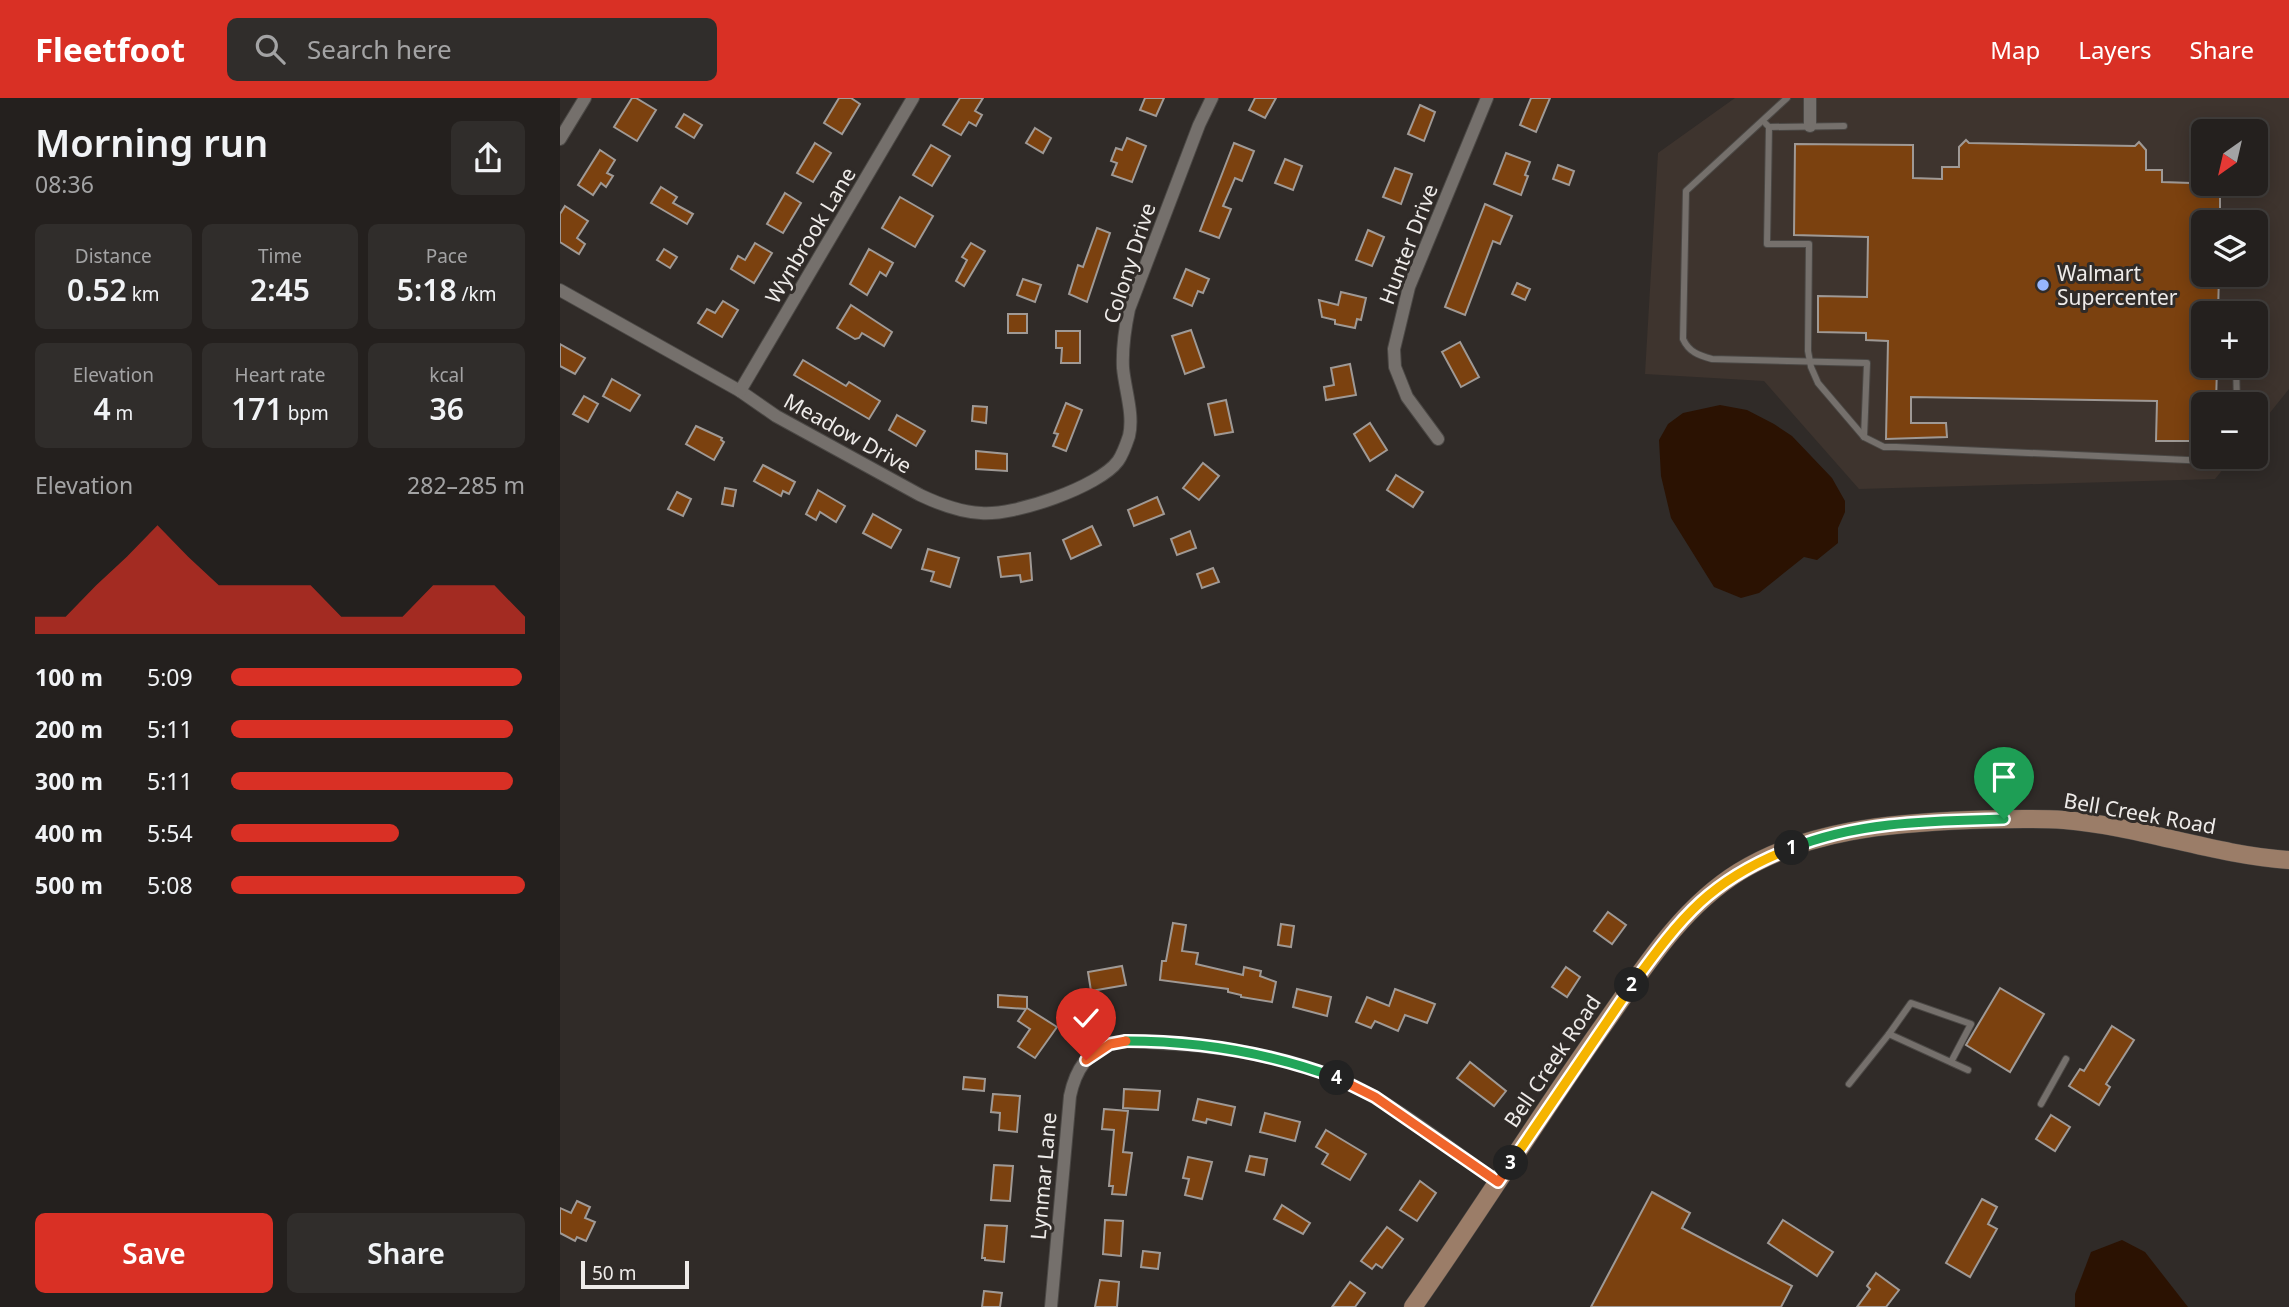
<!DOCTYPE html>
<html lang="en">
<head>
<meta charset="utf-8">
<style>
  :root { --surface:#24201e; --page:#302d2b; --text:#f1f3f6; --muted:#a3a3a4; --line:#413e3c; --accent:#d93025 }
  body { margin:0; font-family:"Noto Sans",sans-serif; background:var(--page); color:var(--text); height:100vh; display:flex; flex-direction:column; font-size:26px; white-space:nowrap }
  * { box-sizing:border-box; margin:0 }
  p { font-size:23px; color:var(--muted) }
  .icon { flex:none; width:38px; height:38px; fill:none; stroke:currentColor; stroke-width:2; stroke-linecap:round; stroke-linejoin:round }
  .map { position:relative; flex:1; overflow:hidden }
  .drawer { display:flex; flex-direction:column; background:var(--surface); width:560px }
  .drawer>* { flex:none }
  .needle { width:46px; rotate:214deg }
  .buttons { position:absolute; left:1631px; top:21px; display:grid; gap:14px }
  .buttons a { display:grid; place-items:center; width:77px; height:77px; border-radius:10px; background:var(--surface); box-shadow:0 4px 18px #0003,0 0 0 2px var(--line); font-size:35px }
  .scale { position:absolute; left:21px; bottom:18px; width:108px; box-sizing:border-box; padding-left:7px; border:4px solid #eeebe9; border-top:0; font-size:19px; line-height:24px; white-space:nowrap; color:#eeebe9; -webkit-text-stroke:5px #302b28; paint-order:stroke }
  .pin { position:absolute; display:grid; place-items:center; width:60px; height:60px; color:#fff; margin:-72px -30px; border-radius:50% 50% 50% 0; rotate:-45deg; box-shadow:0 0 7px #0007 }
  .pin .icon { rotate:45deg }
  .km { position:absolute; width:35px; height:35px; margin:-18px; border-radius:50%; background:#222; color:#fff; font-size:19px; line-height:35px; text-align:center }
  .round { display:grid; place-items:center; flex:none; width:74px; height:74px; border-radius:10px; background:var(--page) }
  .summary { display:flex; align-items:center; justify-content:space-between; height:119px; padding:0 35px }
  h1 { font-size:38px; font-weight:600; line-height:52px }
  .figures { display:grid; grid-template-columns:repeat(3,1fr); gap:10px; height:119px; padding:7px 35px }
  .figures div { display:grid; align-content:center; border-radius:10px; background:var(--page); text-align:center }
  .figures b { font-size:30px; font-weight:600 }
  .figures small { font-size:19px; font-weight:400 }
  .figures p { font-size:19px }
  .chart { height:196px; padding:14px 35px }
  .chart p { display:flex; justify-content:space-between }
  .chart svg { width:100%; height:126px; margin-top:7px; fill:var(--accent); opacity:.7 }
  .cta { display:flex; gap:14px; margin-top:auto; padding:14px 35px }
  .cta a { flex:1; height:80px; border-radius:10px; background:var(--accent); color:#fff; font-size:28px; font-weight:600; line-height:80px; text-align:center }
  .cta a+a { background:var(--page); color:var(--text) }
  ul { padding:0 35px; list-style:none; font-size:23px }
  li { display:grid; grid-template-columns:112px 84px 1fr; align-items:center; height:52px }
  li i { height:18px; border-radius:9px; background:var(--accent) }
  header { display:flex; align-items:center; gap:42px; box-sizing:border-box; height:98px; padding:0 35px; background:var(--accent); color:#fff }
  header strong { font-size:33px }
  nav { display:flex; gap:38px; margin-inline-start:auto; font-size:24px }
  .search { width:490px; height:63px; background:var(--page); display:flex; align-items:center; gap:18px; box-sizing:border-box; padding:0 24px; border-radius:10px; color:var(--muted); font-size:26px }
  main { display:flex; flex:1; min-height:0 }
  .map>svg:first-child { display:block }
</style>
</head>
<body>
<header>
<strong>Fleetfoot</strong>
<div class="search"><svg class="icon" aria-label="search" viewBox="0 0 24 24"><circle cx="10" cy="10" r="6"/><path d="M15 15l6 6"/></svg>Search here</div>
<nav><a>Map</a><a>Layers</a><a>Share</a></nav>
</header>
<main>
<section class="drawer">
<div class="summary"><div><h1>Morning run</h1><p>08:36</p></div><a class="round"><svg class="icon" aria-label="share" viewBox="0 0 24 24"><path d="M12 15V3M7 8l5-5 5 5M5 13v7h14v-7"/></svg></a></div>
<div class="figures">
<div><p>Distance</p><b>0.52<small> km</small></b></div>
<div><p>Time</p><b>2:45</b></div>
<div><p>Pace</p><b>5:18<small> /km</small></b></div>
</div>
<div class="figures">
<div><p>Elevation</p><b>4<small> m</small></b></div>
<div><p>Heart rate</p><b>171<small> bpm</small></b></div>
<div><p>kcal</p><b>36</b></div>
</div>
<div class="chart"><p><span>Elevation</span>282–285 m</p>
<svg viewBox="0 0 160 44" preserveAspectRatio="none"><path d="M0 44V38L10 38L20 27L30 17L40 6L50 17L60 27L70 27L80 27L90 27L100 38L110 38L120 38L130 27L140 27L150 27L160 38V44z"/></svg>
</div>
<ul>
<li><b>100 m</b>5:09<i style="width:99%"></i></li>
<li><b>200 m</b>5:11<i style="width:96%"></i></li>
<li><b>300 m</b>5:11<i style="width:96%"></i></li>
<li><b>400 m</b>5:54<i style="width:57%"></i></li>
<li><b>500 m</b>5:08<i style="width:100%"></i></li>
</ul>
<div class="cta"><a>Save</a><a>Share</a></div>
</section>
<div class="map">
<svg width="1729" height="1209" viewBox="0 0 1729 1209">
  <rect width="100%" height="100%" fill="#302b28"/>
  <!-- built -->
  <path fill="#3e342e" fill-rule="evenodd" d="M1175,0H1729V291L1696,332V306H1643V359H1673L1655,381L1299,391L1204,283L1085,276L1098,55ZM1643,33H1696V86H1643ZM1643,124H1696V177H1643ZM1643,215H1696V268H1643Z"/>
  <!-- water -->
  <g fill="#2b1202">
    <polygon points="1160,307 1187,312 1214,326 1232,338 1272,380 1285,403 1285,414 1278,430 1278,445 1257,462 1244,459 1199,495 1181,500 1154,489 1111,420 1101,378 1099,342 1108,326 1123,315"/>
    <polygon points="1562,1142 1585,1154 1628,1209 1515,1209 1515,1196 1531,1154"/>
  </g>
  <!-- building -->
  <g fill="#7b410f" stroke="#9f9995" stroke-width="2">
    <polygon points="72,0 76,0 96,12 77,43 54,29"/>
    <polygon points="279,0 291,0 300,6 282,36 264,25"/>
    <polygon points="400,0 423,0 415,13 422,17 416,28 409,24 401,37 383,27"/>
    <polygon points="585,0 604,0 596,18 580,12"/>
    <polygon points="695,0 716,0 705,20 689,12"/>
    <polygon points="971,0 990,0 976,34 960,27"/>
    <polygon points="860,7 875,14 864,43 848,36"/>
    <polygon points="124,16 142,27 134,40 116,29"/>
    <polygon points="475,30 491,40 483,55 466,45"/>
    <polygon points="567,40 586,48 572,84 552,77 557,65 551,63 556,50 562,52"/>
    <polygon points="1406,42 1409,45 1575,48 1579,44 1586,52 1586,72 1602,72 1602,84 1660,86 1660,124 1643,124 1643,177 1659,177 1658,215 1643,215 1643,268 1657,268 1656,306 1643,306 1643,353 1631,352 1631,343 1596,343 1597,303 1351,299 1351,325 1386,325 1387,339 1326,341 1328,243 1306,242 1306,235 1258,234 1258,198 1307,199 1308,139 1234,137 1235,46 1353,47 1353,80 1382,81 1382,69 1399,69 1399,49"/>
    <polygon points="255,45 271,55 253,84 237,75"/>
    <polygon points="674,45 694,53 682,83 675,80 663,108 671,111 659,140 640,133"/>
    <polygon points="371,47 390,58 372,88 353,77"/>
    <polygon points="40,52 55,62 47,75 53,78 46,89 41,85 33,97 18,87"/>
    <polygon points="946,55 970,64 965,77 968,78 961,97 934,86"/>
    <polygon points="725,61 742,68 733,92 715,85"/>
    <polygon points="998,67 1014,73 1009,87 993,81"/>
    <polygon points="835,70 852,76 841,106 823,99"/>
    <polygon points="101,89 117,99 113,105 133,116 127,126 91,105"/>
    <polygon points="225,95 241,105 223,135 207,126"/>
    <polygon points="340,99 373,118 355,149 322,130"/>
    <polygon points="925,106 952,118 940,146 933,143 905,217 885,209"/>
    <polygon points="5,108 28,123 17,140 25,146 19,156 0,144 0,116"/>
    <polygon points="537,130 550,135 527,204 509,196 518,167 523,169"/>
    <polygon points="808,132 824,139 812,168 796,162"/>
    <polygon points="195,145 212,155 194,185 171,171 178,158 185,162"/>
    <polygon points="411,145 425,153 404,188 396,183 407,162 402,159"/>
    <polygon points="104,151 117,159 110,170 97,162"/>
    <polygon points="309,151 333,165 326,178 320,174 307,197 290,186"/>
    <polygon points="626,171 649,181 643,195 638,193 632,208 614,200"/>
    <polygon points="463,181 481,187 475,204 457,197"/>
    <polygon points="957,185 970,191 965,202 952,196"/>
    <polygon points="781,194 806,200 801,222 797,221 795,230 775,226 775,222 762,219 759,202 778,207"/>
    <polygon points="163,203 178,212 162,239 138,225 147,211 155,215"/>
    <polygon points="291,207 332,234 324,248 302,235 299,240 295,241 277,230"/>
    <rect x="448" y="216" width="19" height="19"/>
    <polygon points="631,232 644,269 625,276 612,238"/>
    <polygon points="496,233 520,233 520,265 501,265 502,250 496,250"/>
    <polygon points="900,244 919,279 901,289 882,254"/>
    <polygon points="0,246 25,260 15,276 0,268"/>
    <polygon points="243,262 286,288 289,284 320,303 309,321 234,277"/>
    <polygon points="790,266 796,297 766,302 764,289 774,287 771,270"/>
    <polygon points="52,281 80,297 70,313 43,298"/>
    <polygon points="24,298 38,306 28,324 13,316"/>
    <polygon points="666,302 673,334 655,337 648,306"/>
    <polygon points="506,305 522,312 506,353 493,348 498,336 494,335"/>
    <polygon points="413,308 427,309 426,325 412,323"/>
    <polygon points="337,317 365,333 356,348 329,332"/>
    <polygon points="810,325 827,352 810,363 794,336"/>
    <polygon points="136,328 162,340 161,342 164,344 154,362 126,346"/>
    <polygon points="416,353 447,356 447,373 416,371"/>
    <polygon points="643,365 659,378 639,402 623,390"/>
    <polygon points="203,367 235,384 229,396 223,393 221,398 194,383"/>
    <polygon points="836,377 863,394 853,409 827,392"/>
    <polygon points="165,390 176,392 173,408 162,406"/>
    <polygon points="258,392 285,408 276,424 260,414 256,422 246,416"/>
    <polygon points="117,394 131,401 123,418 108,411"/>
    <polygon points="597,399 604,416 574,428 568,412"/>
    <polygon points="313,416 341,432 331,450 303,435"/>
    <polygon points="532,428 541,447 511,461 503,442"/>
    <polygon points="630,433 636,450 617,457 611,441"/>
    <polygon points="368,451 399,460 390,489 371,483 374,474 362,471"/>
    <polygon points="470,455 472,482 461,484 460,477 441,479 438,459"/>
    <polygon points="653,470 659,484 642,490 637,476"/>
    <polygon points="1048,814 1066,827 1052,846 1034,833"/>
    <polygon points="613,825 626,827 622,853 638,855 636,866 683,877 684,869 701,873 700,878 716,884 712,904 681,899 681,897 668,894 668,891 600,882 602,863 606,863"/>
    <polygon points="721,826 734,828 731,849 718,847"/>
    <polygon points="562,868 566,887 531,893 528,874"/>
    <polygon points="1006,869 1020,879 1007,899 992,889"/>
    <polygon points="1440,890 1484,916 1450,974 1406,947"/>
    <polygon points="737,891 771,899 767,918 733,909"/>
    <polygon points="835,891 875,906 867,925 845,917 838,933 815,923 811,930 796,924 807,899 829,908"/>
    <polygon points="438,897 467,899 467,910 497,929 475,960 458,949 470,931 458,923 466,911 438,909"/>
    <polygon points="1552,928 1574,942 1546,986 1550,989 1539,1007 1509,988 1520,971 1524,973"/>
    <polygon points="910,964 946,993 934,1008 897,980"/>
    <polygon points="404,979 425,981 424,993 403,991"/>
    <polygon points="564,991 600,993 598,1012 563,1010"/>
    <polygon points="433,996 460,998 457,1034 439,1032 440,1015 431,1014"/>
    <polygon points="638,1001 675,1009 671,1027 647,1021 646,1025 633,1022"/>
    <polygon points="544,1011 568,1013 563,1054 572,1055 566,1097 552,1096 553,1088 549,1088 554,1032 542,1031"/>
    <polygon points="705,1015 740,1024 735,1043 700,1034"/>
    <polygon points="1491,1017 1510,1029 1495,1053 1476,1041"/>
    <polygon points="766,1032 806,1056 790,1082 762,1066 768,1056 756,1049"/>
    <polygon points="690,1058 707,1061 704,1077 686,1073"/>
    <polygon points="628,1059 652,1064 642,1101 625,1097 629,1081 623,1080"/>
    <polygon points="434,1067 453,1068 450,1103 431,1102"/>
    <polygon points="860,1083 876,1095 857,1123 840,1112"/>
    <polygon points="1092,1094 1130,1115 1122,1130 1232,1188 1221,1209 1031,1209"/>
    <polygon points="1422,1101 1437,1109 1428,1126 1437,1131 1410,1179 1386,1165"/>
    <polygon points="17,1103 30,1109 25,1120 35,1124 26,1143 17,1139 15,1143 0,1135 0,1110 11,1115"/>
    <polygon points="722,1107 750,1125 743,1136 714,1121"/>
    <polygon points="545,1122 563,1123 561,1158 543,1156"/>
    <polygon points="1223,1122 1273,1154 1257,1178 1208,1145"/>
    <polygon points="425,1127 447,1128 444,1164 425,1162 425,1160 422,1160"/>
    <polygon points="827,1129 843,1141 822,1170 816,1166 812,1171 801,1163"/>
    <polygon points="583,1153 600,1155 598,1171 581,1169"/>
    <polygon points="1316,1175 1339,1192 1326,1209 1297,1209 1310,1191 1307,1188"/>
    <polygon points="540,1182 559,1184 557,1209 535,1209"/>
    <polygon points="790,1184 805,1195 795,1209 772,1209"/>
    <polygon points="424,1193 442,1195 440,1209 422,1209"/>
  </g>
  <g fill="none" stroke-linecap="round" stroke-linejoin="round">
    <!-- lane casing -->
    <g stroke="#4b4845" stroke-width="8">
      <g id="lane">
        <path d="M1227,0L1126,93L1123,241C1129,254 1138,257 1152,261L1307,265L1304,339"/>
        <polyline points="1206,26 1209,29 1284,28"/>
        <polyline points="1209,29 1207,146 1249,146 1248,253 1251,269 1258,285 1304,339 1324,349 1336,349 1649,363 1654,359"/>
        <polyline points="1676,268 1677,306"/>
        <polyline points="1329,936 1351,905 1411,926 1391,964"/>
        <polyline points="1289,986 1329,936 1408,972"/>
        <polyline points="1481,1006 1506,961"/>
      </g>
    </g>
    <!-- street casing -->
    <g stroke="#4b4845" stroke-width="14">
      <g id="street">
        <polyline points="1250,28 1250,0"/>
        <polyline points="0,41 25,0"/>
        <path d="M0,192L180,293L216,318L360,397C379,406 399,414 421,415C454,418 539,389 558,363C563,356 566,347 569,338C574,316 565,292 563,270C562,250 565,230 569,211L639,27L652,0"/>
        <polyline points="180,293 353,0"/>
        <polyline points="878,341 847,299 835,269 834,251 849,189 927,0"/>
        <path d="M491,1209L510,998C515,974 526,954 550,946C566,941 583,944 598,945C659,948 725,957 781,982C834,1005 890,1051 938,1084"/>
      </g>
    </g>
    <!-- secondary casing -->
    <g stroke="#4b4845" stroke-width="19">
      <path id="secondary" d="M853,1209C917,1118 976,1023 1040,932C1080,876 1119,811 1179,774C1247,732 1331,725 1410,722C1441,721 1473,720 1504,722C1580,728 1653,757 1729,762"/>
    </g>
    <!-- lane -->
    <use href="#lane" stroke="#75706c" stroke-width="6"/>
    <!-- street -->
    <use href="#street" stroke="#75706c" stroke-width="12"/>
    <!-- secondary -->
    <use href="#secondary" stroke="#9b7d68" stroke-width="18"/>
  </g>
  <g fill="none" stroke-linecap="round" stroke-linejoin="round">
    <!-- split-1 casing -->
    <g stroke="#fff" stroke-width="14">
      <path id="split-1" d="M1232,750C1299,723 1374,723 1444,721"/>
    </g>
    <!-- split-2 casing -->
    <g stroke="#fff" stroke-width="14">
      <path id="split-2" d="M1072,887C1122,818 1151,781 1232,750"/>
    </g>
    <!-- split-3 casing -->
    <g stroke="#fff" stroke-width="14">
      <polyline id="split-3" points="951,1065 1072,887"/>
    </g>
    <!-- split-4 casing -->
    <g stroke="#fff" stroke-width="14">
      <polyline id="split-4" points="777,980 815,999 938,1084 951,1065"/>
    </g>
    <!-- split-5 casing -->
    <g stroke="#fff" stroke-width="14">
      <path id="split-5" d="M566,943C637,943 710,955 777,980"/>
    </g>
    <!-- split-6 casing -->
    <g stroke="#fff" stroke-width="14">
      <polyline id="split-6" points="526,962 550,946 566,943"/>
    </g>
    <!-- split-1 -->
    <use href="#split-1" stroke="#22a559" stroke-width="9"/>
    <!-- split-2 -->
    <use href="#split-2" stroke="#f5b400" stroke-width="9"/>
    <!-- split-3 -->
    <use href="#split-3" stroke="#f5b400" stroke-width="9"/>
    <!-- split-4 -->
    <use href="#split-4" stroke="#f0652b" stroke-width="9"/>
    <!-- split-5 -->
    <use href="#split-5" stroke="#22a559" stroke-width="9"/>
    <!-- split-6 -->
    <use href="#split-6" stroke="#f0652b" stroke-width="9"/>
  </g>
  <!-- markers -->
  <circle fill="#96b6fd" stroke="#302b28" stroke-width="2.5" cx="1483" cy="187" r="7"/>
  <g text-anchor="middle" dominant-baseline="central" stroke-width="6" stroke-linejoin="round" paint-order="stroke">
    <!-- street labels -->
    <g font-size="21" fill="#eeebe9" stroke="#302b28">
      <text transform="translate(250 137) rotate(-59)">Wynbrook Lane</text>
      <text transform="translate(848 146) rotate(-69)">Hunter Drive</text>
      <text transform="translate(569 165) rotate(-72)">Colony Drive</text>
      <text transform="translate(288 335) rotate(29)">Meadow Drive</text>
      <text transform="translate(1580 715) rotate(10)">Bell Creek Road</text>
      <text transform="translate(992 963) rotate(-56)">Bell Creek Road</text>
      <text transform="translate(483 1078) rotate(-85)">Lynmar Lane</text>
    </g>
    <!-- poi labels -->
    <g font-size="21" fill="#eeebe9" stroke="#302b28" text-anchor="start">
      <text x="1497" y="175">Walmart<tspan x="1497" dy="24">Supercenter</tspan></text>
    </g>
  </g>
</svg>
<div class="buttons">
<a><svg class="needle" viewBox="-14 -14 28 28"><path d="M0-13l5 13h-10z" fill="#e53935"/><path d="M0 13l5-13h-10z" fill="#a3a3a4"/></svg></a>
<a><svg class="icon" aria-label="layers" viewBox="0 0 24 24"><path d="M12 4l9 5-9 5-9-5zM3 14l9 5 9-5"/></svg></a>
<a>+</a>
<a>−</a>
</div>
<div class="scale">50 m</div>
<div class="pin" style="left:1444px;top:721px;background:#1e9e55"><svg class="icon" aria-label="arrive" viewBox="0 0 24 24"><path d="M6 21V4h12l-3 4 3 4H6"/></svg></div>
<div class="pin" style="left:526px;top:962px;background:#d93025"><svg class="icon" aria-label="check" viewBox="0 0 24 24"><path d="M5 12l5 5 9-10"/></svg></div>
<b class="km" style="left:1232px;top:750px">1</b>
<b class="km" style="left:1072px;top:887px">2</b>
<b class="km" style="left:951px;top:1065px">3</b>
<b class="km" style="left:777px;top:980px">4</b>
</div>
</main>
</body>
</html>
